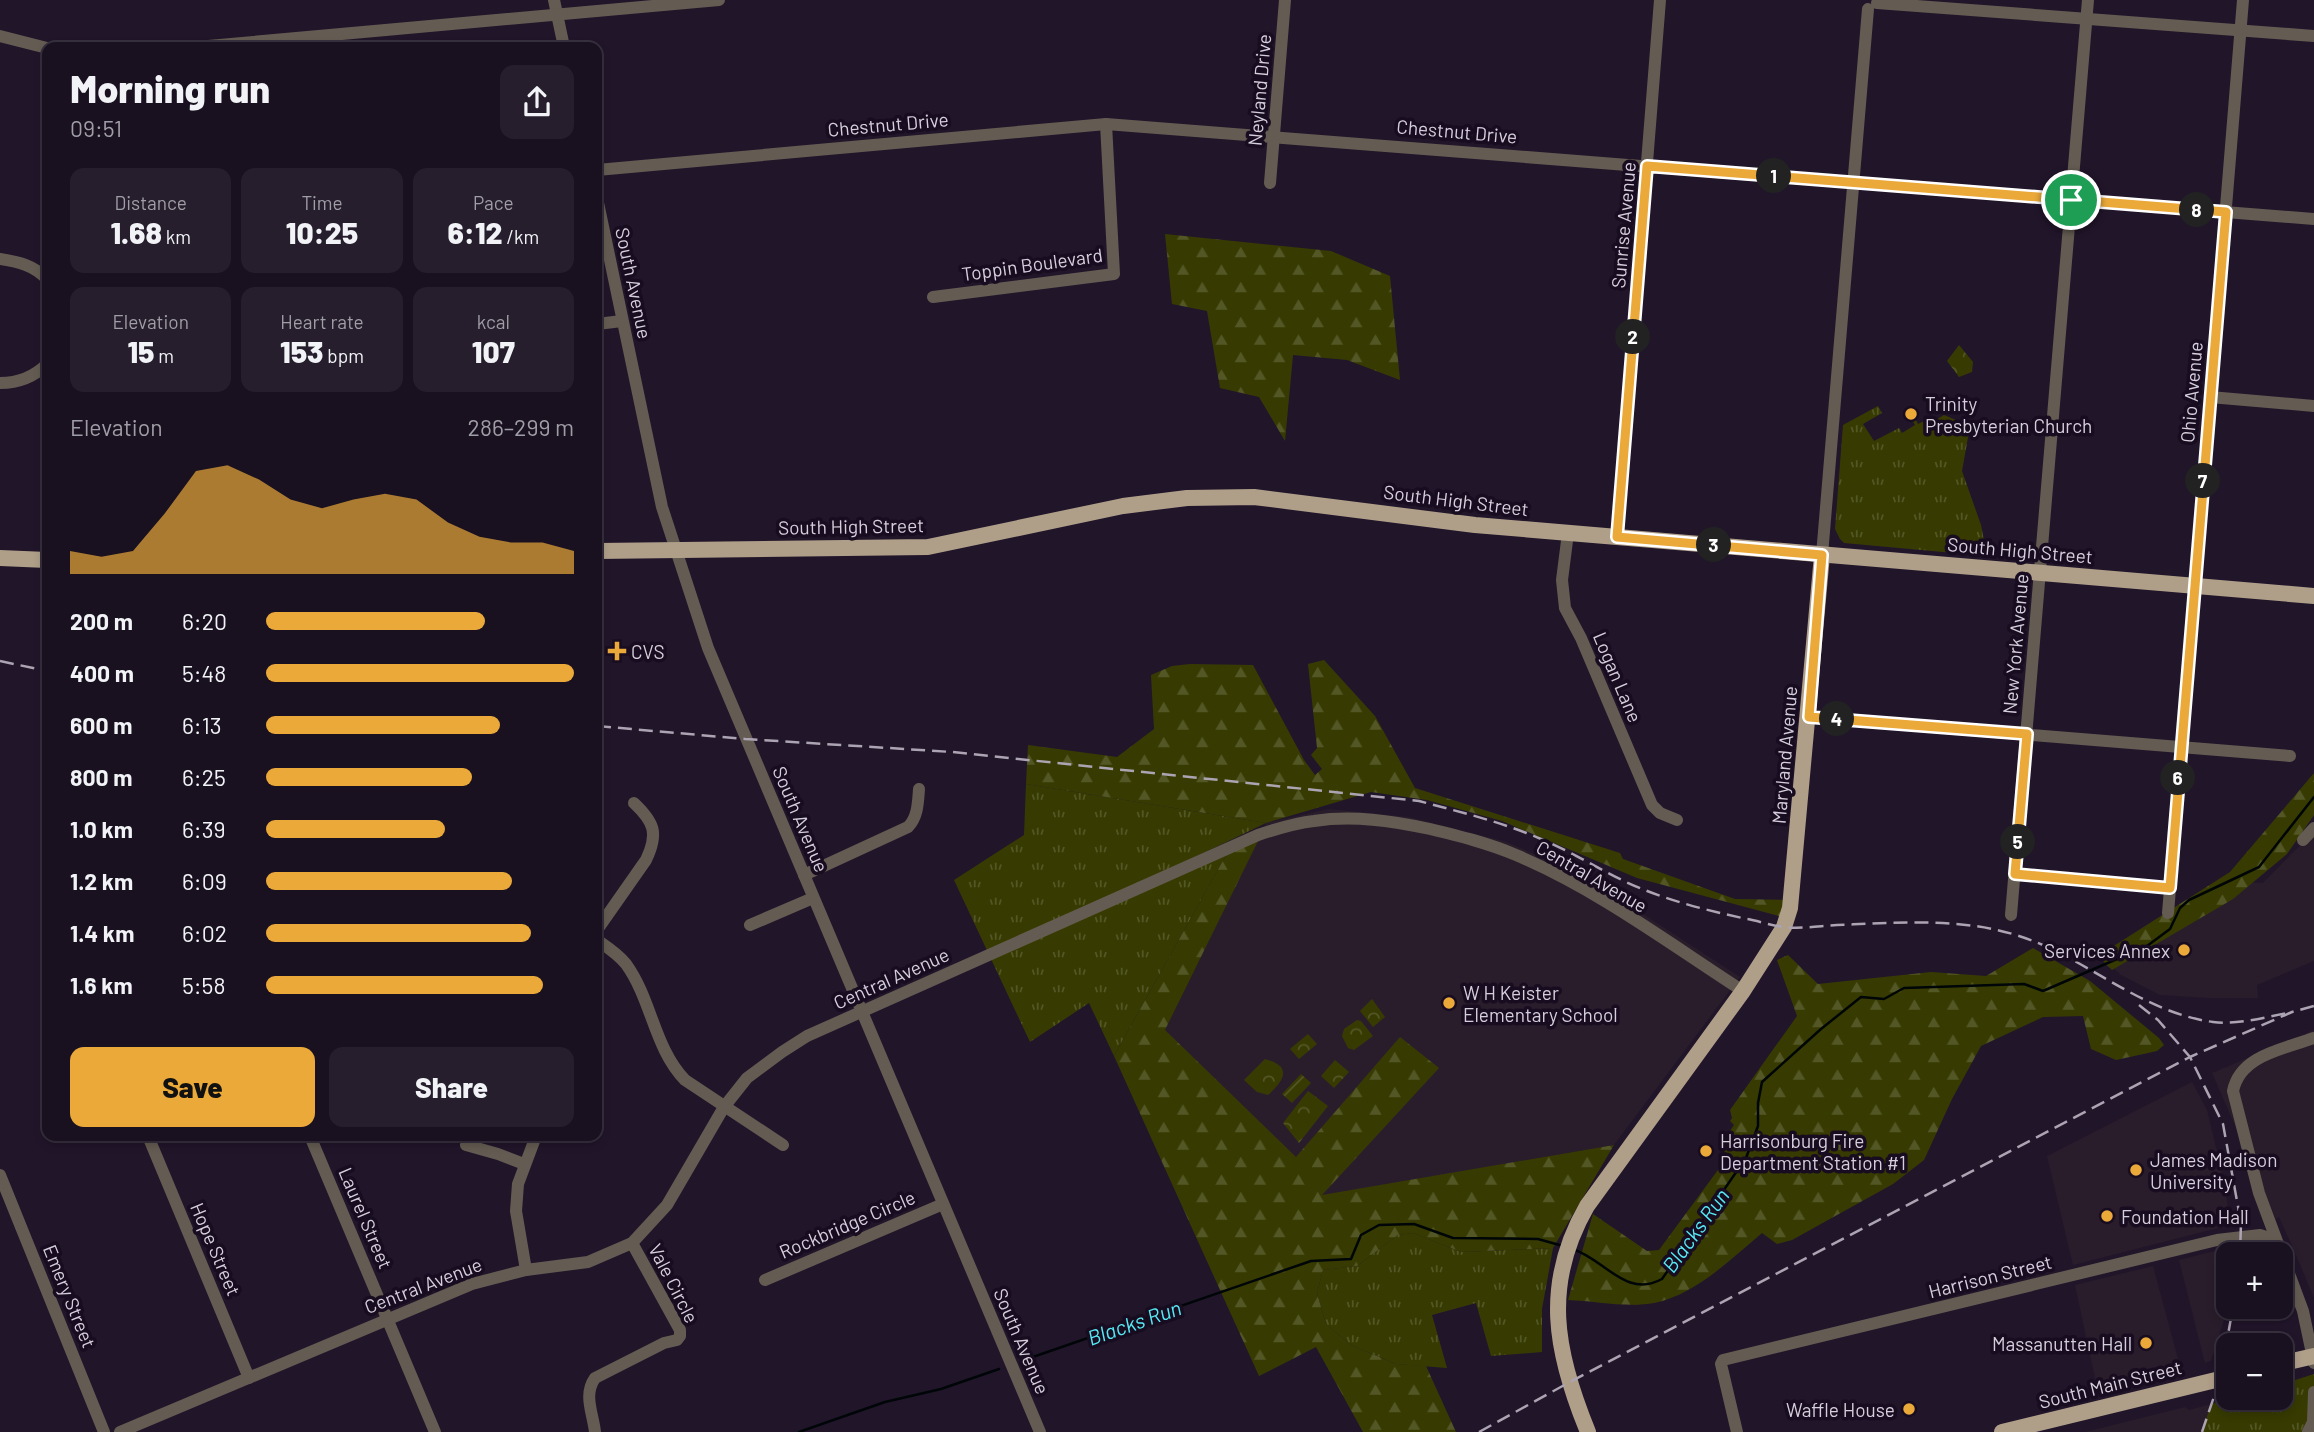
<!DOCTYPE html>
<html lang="en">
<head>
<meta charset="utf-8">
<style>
  :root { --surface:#191020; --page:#261e2d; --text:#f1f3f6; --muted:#9f9da5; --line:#37303e; --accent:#eba93a }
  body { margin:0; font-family:Barlow,sans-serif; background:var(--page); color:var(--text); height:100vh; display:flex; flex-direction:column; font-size:26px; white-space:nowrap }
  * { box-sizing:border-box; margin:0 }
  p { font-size:23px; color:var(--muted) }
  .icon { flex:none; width:38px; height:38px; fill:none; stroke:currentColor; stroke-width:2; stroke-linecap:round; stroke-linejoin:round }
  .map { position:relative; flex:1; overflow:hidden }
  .side { position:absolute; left:42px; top:42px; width:560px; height:1099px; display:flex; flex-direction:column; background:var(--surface); border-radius:14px; box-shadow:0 4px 10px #0003,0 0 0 2px var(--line) }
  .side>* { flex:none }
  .tools { position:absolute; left:2216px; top:1242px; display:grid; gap:14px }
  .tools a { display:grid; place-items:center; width:77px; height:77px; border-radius:14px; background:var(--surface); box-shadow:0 4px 10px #0003,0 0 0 2px var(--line); font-size:35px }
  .pin { position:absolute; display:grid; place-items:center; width:60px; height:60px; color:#fff; margin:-30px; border:4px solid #fff; border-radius:50%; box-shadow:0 2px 7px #0007 }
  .km { position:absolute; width:35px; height:35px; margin:-18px; border-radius:50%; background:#222; color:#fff; font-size:19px; line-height:35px; text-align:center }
  .round { display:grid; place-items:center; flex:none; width:74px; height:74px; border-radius:14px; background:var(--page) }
  .summary { display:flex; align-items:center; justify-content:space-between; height:119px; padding:0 28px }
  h1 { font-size:38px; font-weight:800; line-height:52px }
  .figures { display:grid; grid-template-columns:repeat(3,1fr); gap:10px; height:119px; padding:7px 28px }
  .figures div { display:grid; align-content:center; border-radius:14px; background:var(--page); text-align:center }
  .figures b { font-size:30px; font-weight:800 }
  .figures small { font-size:19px; font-weight:400 }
  .figures p { font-size:19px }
  .chart { height:196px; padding:14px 28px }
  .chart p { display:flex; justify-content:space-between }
  .chart svg { width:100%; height:126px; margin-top:7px; fill:var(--accent); opacity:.7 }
  .button { display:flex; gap:14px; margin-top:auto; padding:14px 28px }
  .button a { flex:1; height:80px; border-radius:14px; background:var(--accent); color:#111; font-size:28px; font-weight:800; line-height:80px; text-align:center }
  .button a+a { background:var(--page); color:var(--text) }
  ul { padding:0 28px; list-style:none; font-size:23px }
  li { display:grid; grid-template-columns:112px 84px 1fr; align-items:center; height:52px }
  li i { height:18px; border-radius:9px; background:var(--accent) }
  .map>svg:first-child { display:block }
</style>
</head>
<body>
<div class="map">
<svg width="2314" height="1432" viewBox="0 0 2314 1432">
  <defs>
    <pattern id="grass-tufts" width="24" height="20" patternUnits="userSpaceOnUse" patternTransform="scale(1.75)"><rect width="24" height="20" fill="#373b01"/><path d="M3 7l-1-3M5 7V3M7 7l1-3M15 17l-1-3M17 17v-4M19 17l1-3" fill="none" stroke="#535625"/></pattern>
    <pattern id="forest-firs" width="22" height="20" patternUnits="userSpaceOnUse" patternTransform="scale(1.75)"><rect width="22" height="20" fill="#373b01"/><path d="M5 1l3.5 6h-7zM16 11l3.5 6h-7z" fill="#535625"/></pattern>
    <pattern id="park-crowns" width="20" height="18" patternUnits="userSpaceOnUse" patternTransform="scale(1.75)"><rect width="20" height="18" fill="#373b01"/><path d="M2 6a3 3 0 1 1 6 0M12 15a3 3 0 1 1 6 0" fill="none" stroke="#535625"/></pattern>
    <pattern id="garden-furrows" width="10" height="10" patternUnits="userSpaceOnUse" patternTransform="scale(1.75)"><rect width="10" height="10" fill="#373b01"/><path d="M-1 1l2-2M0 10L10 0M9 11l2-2" fill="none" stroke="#535625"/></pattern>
  </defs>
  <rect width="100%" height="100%" fill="#21152a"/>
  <!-- education -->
  <g fill="#291d2b">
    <polygon points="1329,809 1409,817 1507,842 1586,877 1740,977 1614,1145 1321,1196 1165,1030 1266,823"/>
    <polygon points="2314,834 2314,961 2257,985 2258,998 2209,998 2160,995 2121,975 2111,966 2242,882 2263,883 2292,853"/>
    <polygon points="2314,1030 2314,1298 2293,1248 2279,1217 2276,1219 2212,1073"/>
    <polygon points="2192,1082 2207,1110 2225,1185 2230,1225 2073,1265 2047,1156"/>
    <polygon points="2231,1247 2232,1255 2228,1255 2226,1313 2211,1361 2205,1363 2179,1260"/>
    <polygon points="2153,1266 2181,1370 2098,1392 2075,1285"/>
    <polygon points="2233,1398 2280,1398 2314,1432 2085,1432 2185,1407 2189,1410"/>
  </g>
  <!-- grass -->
  <g fill="url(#grass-tufts)">
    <polygon points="1878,406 1882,413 1863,424 1874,441 1899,428 1902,433 1915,425 1912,420 1915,418 1918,424 1928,419 1931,423 1944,415 1970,426 1962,471 1981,525 1987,556 1844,543 1840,539 1835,529 1843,425"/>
    <polygon points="1026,784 1266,823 1030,936 1230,848 1114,1056 1089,1003 1030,1042 954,880 1024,835"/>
    <polygon points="1413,1233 1461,1252 1553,1248 1542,1309 1542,1352 1491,1356 1476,1303 1432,1315 1447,1368 1396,1364 1351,1345 1326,1324 1317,1293 1323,1270 1357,1266 1398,1235"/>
    <polygon points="2314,1374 2314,1432 2202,1432 2211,1404 2233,1398 2280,1398 2280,1385"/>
  </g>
  <!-- forest -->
  <g fill="url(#forest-firs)">
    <polygon points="1165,234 1331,251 1390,276 1400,380 1347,360 1293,355 1285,441 1259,397 1220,388 1207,311 1172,304"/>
    <polygon points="1324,660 1375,716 1415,788 1620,853 1623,859 1735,899 1791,900 1787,918 1637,878 1502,821 1427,800 1371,792 1266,823 1026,784 1028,745 1117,757 1154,729 1151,675 1172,666 1190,664 1253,665 1304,760 1315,775 1322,769 1311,755 1317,748 1308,664"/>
    <polygon points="2314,773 2314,815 2287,854 2233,899 2112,970 2098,956 2230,872"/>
    <polygon points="1258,841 1165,1030 1296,1157 1400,1037 1439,1068 1322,1195 1614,1145 1553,1248 1461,1252 1413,1233 1398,1235 1357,1266 1323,1270 1317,1293 1326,1324 1351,1345 1396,1364 1426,1366 1456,1432 1363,1432 1316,1347 1259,1376 1114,1056 1230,848"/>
    <path d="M2033,948L2090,981L2159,1038L2164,1045L2157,1051L2116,1060L2091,1049L2083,1016L2043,1017L1981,1046L1952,1099L1924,1160L1893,1184L1792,1240L1777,1244L1762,1233C1731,1259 1695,1295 1654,1303C1627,1308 1596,1301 1568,1300L1593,1214L1647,1251L1659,1250L1729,1155L1719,1147L1734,1125L1730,1121L1732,1118L1730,1110L1797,1016L1777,960L1788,955L1818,984L1931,972L1986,976Z"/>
  </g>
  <!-- park -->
  <g fill="url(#park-crowns)">
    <polygon points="1959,345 1973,362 1972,372 1959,377 1947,361"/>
    <polygon points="1372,999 1385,1017 1373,1027 1360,1011"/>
    <polygon points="1357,1020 1361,1021 1373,1036 1354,1050 1348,1048 1342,1036 1344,1029"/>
    <polygon points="1308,1034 1317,1044 1299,1059 1290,1049"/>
    <path d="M1265,1059C1293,1067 1284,1080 1268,1095L1257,1092L1244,1080Z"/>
    <polygon points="1335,1060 1349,1072 1334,1088 1321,1076"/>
    <polygon points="1308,1091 1328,1106 1299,1143 1283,1123"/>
  </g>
  <!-- garden -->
  <polygon fill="url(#garden-furrows)" points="1301,1074 1311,1083 1292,1103 1282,1094"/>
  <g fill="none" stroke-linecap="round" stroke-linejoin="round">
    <!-- stream -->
    <g stroke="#000607" stroke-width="2.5">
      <path d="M1572,1249C1604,1258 1625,1299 1662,1279L1746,1158L1758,1126V1103L1762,1082L1821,1029L1861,997L1884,999L1904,988L2024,984L2043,991L2147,946L2170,929L2180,908L2189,900L2259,867L2314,797"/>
      <polyline points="1027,1359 1311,1261 1351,1259 1361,1235 1379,1225 1414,1224 1453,1238 1538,1239 1563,1246"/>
      <polyline points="799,1432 885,1402 941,1389 999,1369"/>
    </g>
    <!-- minor -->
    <g stroke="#645c52" stroke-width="12">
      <polyline points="554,0 564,47"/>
      <polyline points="1877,3 2314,36"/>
      <polyline points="0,36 47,48"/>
      <polyline points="197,47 719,0"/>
      <polyline points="597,170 1106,124 2314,219"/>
      <polyline points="1270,183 1285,0"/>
      <polyline points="597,198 662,507 708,648 1040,1432"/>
      <path d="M0,259C19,262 33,265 47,279"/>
      <polyline points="933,297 1114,274 1106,124"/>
      <polyline points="597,324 622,321"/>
      <path d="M0,383C19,383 34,377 47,364"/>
      <polyline points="2210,397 2314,406"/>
      <polyline points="1568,533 1562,580 1565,608 1581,638 1652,805 1660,813 1677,820"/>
      <polyline points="1617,537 1660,0"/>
      <polyline points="1822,555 1868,9"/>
      <polyline points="1809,717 2290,756"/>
      <polyline points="2303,840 2314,828"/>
      <polyline points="2015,874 2170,888"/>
      <path d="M804,875L908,827C918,817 918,802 919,789"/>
      <polyline points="2168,913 2243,0"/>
      <polyline points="2011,915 2088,0"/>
      <polyline points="750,925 813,898"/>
      <path d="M597,930L646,860C659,833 654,822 634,803"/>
      <path d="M597,940C607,947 618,954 626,964C652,1000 654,1048 685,1080L783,1145"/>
      <polyline points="148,1136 249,1378"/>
      <polyline points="310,1136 435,1432"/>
      <polyline points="466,1145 498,1154 524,1164"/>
      <polyline points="0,1175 104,1432"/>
      <polyline points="526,1270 516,1211 518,1184 536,1136"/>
      <polyline points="765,1280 943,1204"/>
      <path d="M2314,1363L2303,1311L2259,1193L2233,1091C2240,1055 2284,1049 2314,1038"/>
      <path d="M120,1432L472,1284L526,1270L588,1262L632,1243L667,1205L724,1107L747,1078L782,1052L807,1036L1258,835C1276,829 1295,823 1314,821C1353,815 1392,821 1430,829C1459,836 1488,843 1516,855C1597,889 1670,944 1743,991"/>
      <path d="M595,1432C593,1413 583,1395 595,1378L664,1343L677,1340L680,1336V1330L632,1243"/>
      <polyline points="1737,1432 1721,1364 1723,1360 2217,1240 2260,1235 2276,1240"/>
      <polyline points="2308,1432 2313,1422 2314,1392"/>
    </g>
    <!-- major -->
    <g stroke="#af9f89" stroke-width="16">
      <polyline points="597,551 928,547 1123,506 1187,498 1254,497 1475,525 2314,596"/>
      <polyline points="0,558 47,560"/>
      <polyline points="2280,1364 2314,1356"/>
      <path d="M1588,1432C1555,1352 1542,1284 1587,1206L1743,991L1784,927L1790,908L1822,555"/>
      <polyline points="2002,1432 2228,1377"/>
    </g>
    <!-- rail -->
    <g stroke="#aca4b3" stroke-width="2.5" stroke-dasharray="14 7" stroke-linecap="butt">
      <polyline points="0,661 47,671"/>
      <path d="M597,726L745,739L952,752L1419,801C1460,812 1502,822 1541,839C1570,851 1597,868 1626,882C1665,900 1705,910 1747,919C1759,921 1772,926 1784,927C1801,929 1819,926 1837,925C1897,923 1957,917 2016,935C2085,956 2139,1012 2213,1022C2239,1025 2266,1017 2292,1012"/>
      <polyline points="2139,1005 2158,1020 2190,1057 2223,1124 2241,1223 2240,1255"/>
      <polyline points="1479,1432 1568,1383 2190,1057 2292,1012 2314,1006"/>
      <polyline points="2202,1432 2220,1379 2233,1307"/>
    </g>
  </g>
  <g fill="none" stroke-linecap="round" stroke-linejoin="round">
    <!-- route casing -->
    <g stroke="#fff" stroke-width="14">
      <polygon id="route" points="1647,166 2226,212 2170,888 2015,874 2027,734 1809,717 1822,555 1617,537"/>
    </g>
    <!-- route -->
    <use href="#route" stroke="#eba93a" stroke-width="9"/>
  </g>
  <!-- markers -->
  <g fill="#eba93a" stroke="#180c20" stroke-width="2.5">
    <circle cx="1911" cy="414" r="7"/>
    <path d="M613.5 640.5h7v7h7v7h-7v7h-7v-7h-7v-7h7z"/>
    <circle cx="2184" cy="950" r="7"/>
    <circle cx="1449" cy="1003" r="7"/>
    <circle cx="1706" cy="1151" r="7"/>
    <circle cx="2136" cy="1170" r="7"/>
    <circle cx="2107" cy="1216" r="7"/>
    <circle cx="2146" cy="1343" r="7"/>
    <circle cx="1909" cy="1409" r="7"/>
  </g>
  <g text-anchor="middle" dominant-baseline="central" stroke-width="7" stroke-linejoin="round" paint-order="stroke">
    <!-- street labels -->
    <g font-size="19" fill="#d5cedc" stroke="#180c20">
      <text transform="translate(1259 90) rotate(-85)">Neyland Drive</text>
      <text transform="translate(888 124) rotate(-5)">Chestnut Drive</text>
      <text transform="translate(1457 131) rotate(5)">Chestnut Drive</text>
      <text transform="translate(1623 225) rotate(-85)">Sunrise Avenue</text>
      <text transform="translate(1032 264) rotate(-8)">Toppin Boulevard</text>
      <text transform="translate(634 283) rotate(78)">South Avenue</text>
      <text transform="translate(2191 392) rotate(-85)">Ohio Avenue</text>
      <text transform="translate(1456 500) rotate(7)">South High Street</text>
      <text transform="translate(851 526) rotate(-1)">South High Street</text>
      <text transform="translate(2020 550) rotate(5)">South High Street</text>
      <text transform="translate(2015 644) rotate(-85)">New York Avenue</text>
      <text transform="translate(1618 677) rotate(67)">Logan Lane</text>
      <text transform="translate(1784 755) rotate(-85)">Maryland Avenue</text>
      <text transform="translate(801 819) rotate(67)">South Avenue</text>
      <text transform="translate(1592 876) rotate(30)">Central Avenue</text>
      <text transform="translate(891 978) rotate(-24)">Central Avenue</text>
      <text transform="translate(366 1218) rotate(67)">Laurel Street</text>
      <text transform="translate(847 1224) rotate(-23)">Rockbridge Circle</text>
      <text transform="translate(216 1249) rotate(67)">Hope Street</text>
      <text transform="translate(1990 1276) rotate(-14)">Harrison Street</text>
      <text transform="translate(674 1283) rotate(63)">Vale Circle</text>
      <text transform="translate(423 1285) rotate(-21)">Central Avenue</text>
      <text transform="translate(70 1296) rotate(68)">Emery Street</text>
      <text transform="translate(1022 1341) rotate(67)">South Avenue</text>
      <text transform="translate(2110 1384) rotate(-14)">South Main Street</text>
    </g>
    <!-- poi labels -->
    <g font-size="19" fill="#d5cedc" stroke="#180c20" text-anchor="start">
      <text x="1925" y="403">Trinity<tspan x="1925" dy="22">Presbyterian Church</tspan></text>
      <text x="631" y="651">CVS</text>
      <text x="2170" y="950" text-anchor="end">Services Annex</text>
      <text x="1463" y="992">W H Keister<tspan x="1463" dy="22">Elementary School</tspan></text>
      <text x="1720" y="1140">Harrisonburg Fire<tspan x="1720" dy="22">Department Station #1</tspan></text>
      <text x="2150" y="1159">James Madison<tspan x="2150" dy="22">University</tspan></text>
      <text x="2121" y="1216">Foundation Hall</text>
      <text x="2132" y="1343" text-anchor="end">Massanutten Hall</text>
      <text x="1895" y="1409" text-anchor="end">Waffle House</text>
    </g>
    <!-- water labels -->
    <g font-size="21" font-style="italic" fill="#56eaf5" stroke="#180c20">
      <text transform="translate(1695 1230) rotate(-54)">Blacks Run</text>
      <text transform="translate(1134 1322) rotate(-19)">Blacks Run</text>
    </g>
  </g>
</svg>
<div class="tools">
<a>+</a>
<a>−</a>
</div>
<div class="pin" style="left:2071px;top:200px;background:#1e9e55"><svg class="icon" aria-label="arrive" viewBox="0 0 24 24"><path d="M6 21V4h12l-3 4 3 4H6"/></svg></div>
<b class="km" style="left:1774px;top:176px">1</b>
<b class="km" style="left:1633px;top:337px">2</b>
<b class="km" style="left:1714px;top:545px">3</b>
<b class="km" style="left:1837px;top:719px">4</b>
<b class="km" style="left:2018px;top:842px">5</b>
<b class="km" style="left:2178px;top:778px">6</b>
<b class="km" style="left:2203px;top:481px">7</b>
<b class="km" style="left:2197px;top:210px">8</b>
<section class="side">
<div class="summary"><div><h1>Morning run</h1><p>09:51</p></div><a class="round"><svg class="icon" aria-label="share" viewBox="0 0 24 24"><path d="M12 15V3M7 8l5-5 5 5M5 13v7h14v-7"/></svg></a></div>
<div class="figures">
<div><p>Distance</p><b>1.68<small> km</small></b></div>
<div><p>Time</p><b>10:25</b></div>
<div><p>Pace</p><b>6:12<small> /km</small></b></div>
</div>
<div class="figures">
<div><p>Elevation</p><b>15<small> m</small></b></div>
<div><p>Heart rate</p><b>153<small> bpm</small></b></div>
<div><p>kcal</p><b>107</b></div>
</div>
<div class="chart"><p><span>Elevation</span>286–299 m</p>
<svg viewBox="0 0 160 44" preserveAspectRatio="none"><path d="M0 44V36L10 38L20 36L30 23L40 8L50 6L60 11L70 18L80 21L90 18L100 16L110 18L120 26L130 31L140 33L150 33L160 36V44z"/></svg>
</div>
<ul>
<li><b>200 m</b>6:20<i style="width:71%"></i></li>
<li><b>400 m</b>5:48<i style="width:100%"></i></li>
<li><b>600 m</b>6:13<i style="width:76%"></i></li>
<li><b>800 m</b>6:25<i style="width:67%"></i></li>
<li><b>1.0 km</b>6:39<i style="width:58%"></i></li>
<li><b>1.2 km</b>6:09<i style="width:80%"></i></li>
<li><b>1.4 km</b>6:02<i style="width:86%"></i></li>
<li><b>1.6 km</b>5:58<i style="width:90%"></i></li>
</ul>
<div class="button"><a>Save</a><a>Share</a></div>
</section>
</div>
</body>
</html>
